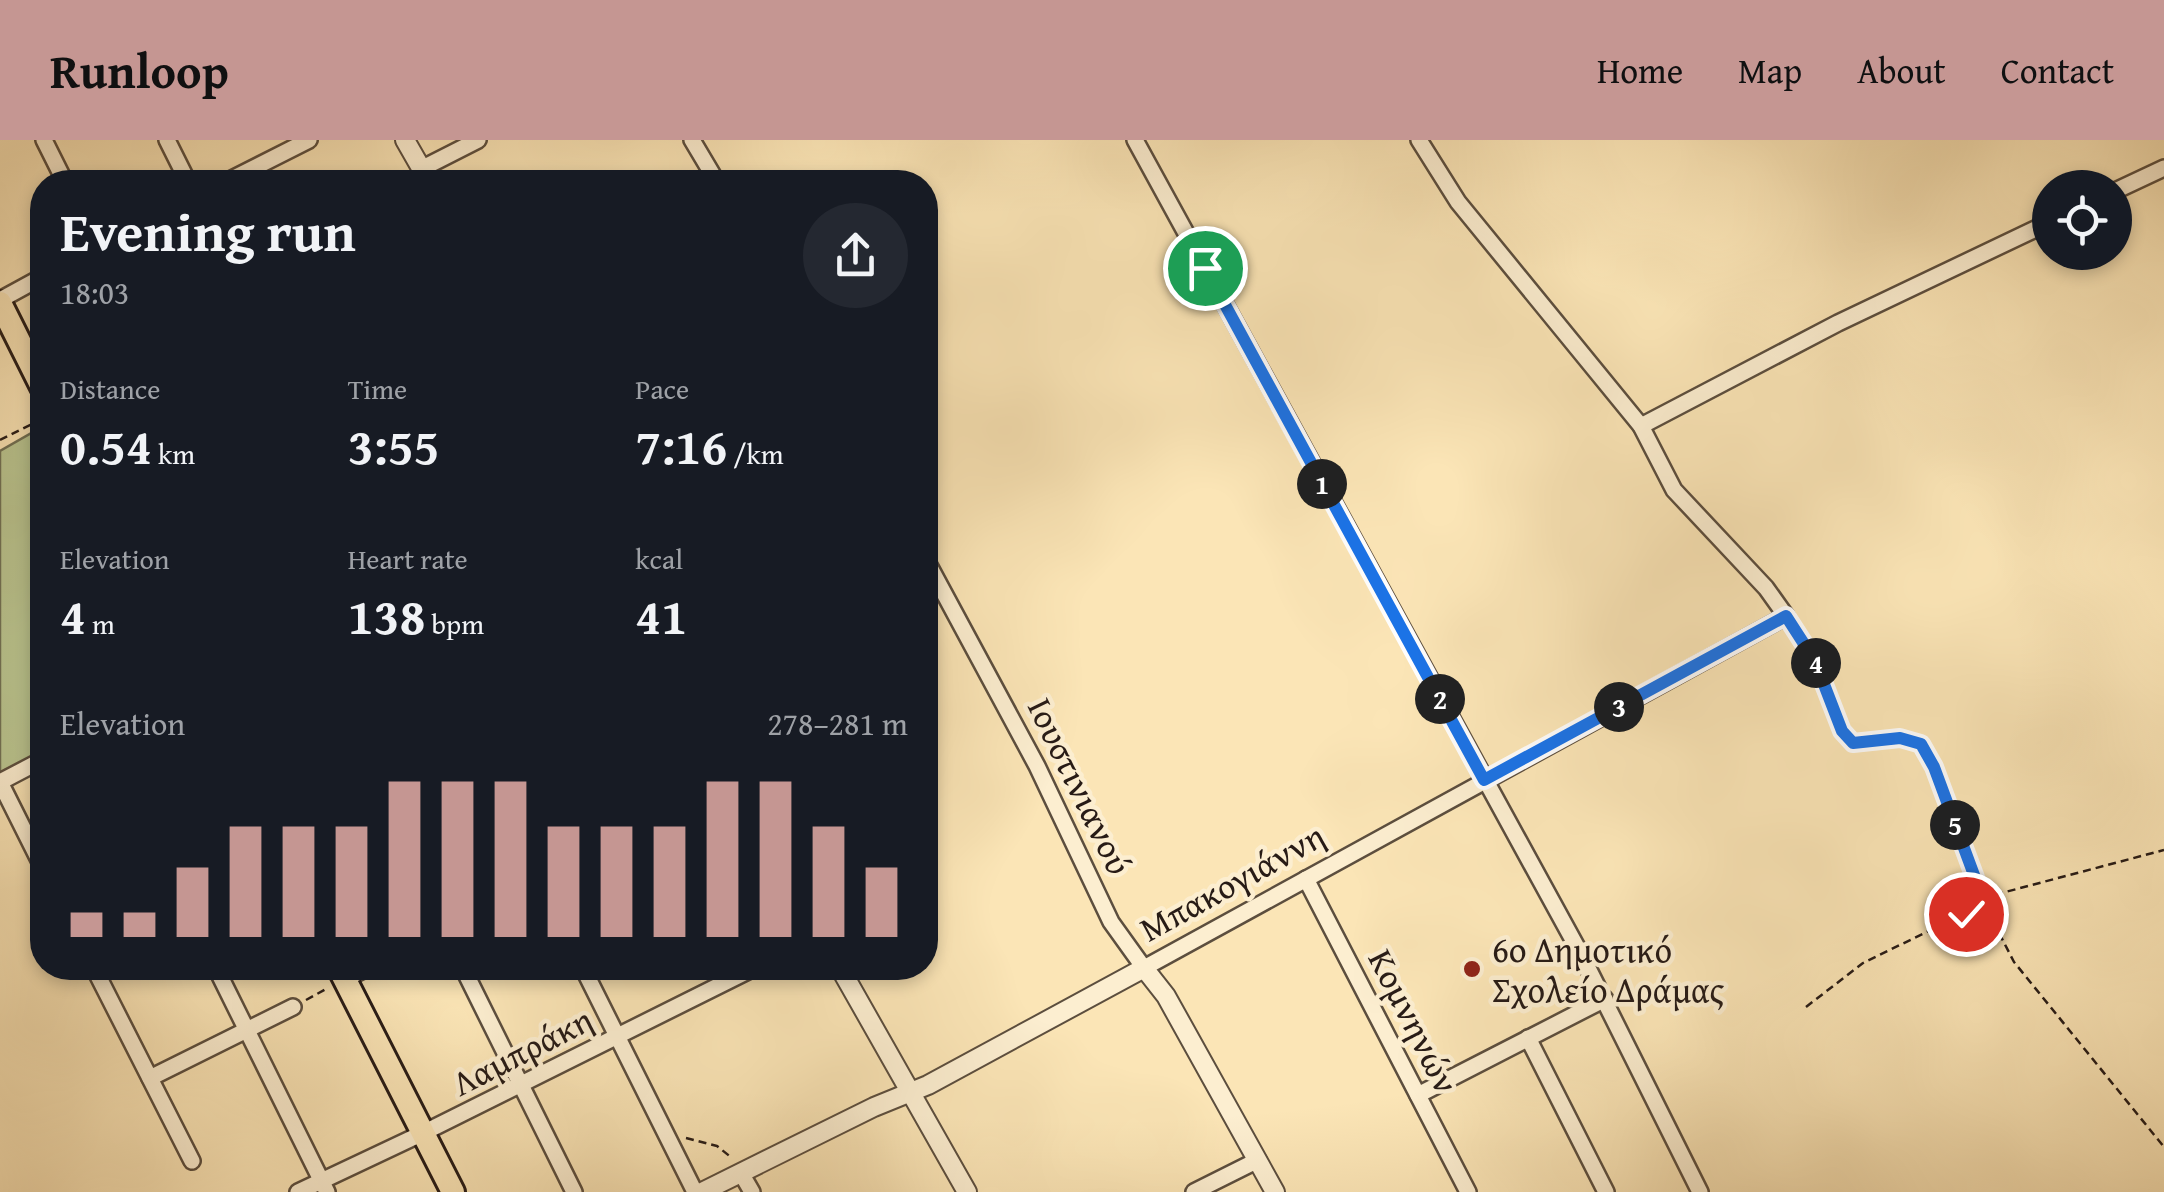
<!DOCTYPE html>
<html lang="en">
<head>
<meta charset="utf-8">
<style>
  :root { --surface:#171b24; --page:#242831; --text:#f1f3f6; --muted:#9ea1a6; --accent:#c59692 }
  body { margin:0; font-family:"Gentium Book Plus",serif; background:var(--page); color:var(--text); height:100vh; display:flex; flex-direction:column; font-size:38px; white-space:nowrap }
  * { box-sizing:border-box; margin:0 }
  p { font-size:32px; color:var(--muted) }
  .icon { flex:none; width:55px; height:55px; fill:none; stroke:currentColor; stroke-width:2; stroke-linecap:round; stroke-linejoin:round }
  .map { position:relative; flex:1; overflow:hidden }
  .panel { position:absolute; left:30px; top:30px; width:908px; height:810px; display:flex; flex-direction:column; background:var(--surface); border-radius:40px; box-shadow:0 5px 15px #0003 }
  .panel>* { flex:none }
  .controls { position:absolute; left:2032px; top:30px; display:grid; gap:20px }
  .controls a { display:grid; place-items:center; width:100px; height:100px; border-radius:50%; background:var(--surface); box-shadow:0 5px 15px #0003; font-size:50px }
  .pin { position:absolute; display:grid; place-items:center; width:85px; height:85px; color:#fff; margin:-42px; border:5px solid #fff; border-radius:50%; box-shadow:0 2px 10px #0007 }
  .km { position:absolute; width:50px; height:50px; margin:-25px; border-radius:50%; background:#222; color:#fff; font-size:28px; line-height:50px; text-align:center }
  .round { display:grid; place-items:center; flex:none; width:105px; height:105px; border-radius:52px; background:var(--page) }
  .overview { display:flex; align-items:center; justify-content:space-between; height:170px; padding:0 30px }
  h1 { font-size:55px; font-weight:700; line-height:75px }
  .metrics { display:grid; grid-template-columns:repeat(3,1fr); gap:15px; height:170px; padding:10px 30px }
  .metrics div { display:grid; align-content:center }
  .metrics b { font-size:50px; font-weight:700 }
  .metrics small { font-size:28px; font-weight:400 }
  .metrics p { font-size:28px }
  .chart { height:280px; padding:20px 30px }
  .chart p { display:flex; justify-content:space-between }
  .chart svg { width:100%; height:180px; margin-top:10px; stroke:var(--accent); stroke-width:6 }
  header { display:flex; align-items:center; gap:60px; box-sizing:border-box; height:140px; padding:0 50px; background:var(--accent); color:#111 }
  header strong { font-size:48px }
  nav { display:flex; gap:55px; margin-inline-start:auto; font-size:35px }
  .map>svg:first-child { display:block }
</style>
</head>
<body>
<header>
<strong>Runloop</strong>
<nav><a>Home</a><a>Map</a><a>About</a><a>Contact</a></nav>
</header>
<div class="map">
<svg width="2164" height="1052" viewBox="0 0 2164 1052">
  <rect width="100%" height="100%" fill="#fbe5b6"/>
  <filter id="stains"><feTurbulence type="fractalNoise" baseFrequency=".002" numOctaves="4"/><feColorMatrix values="0 0 0 0 .2 0 0 0 0 .09 0 0 0 0 .02 0 0 0 .5 -.17"/></filter>
  <radialGradient id="worn" r=".72"><stop offset=".6" stop-color="#630" stop-opacity="0"/><stop offset="1" stop-color="#630" stop-opacity=".3"/></radialGradient>
  <!-- green -->
  <polygon fill="#bac691" stroke="#707054" stroke-width="2.5" points="42,287 42,614 0,635 0,311"/>
  <g fill="none" stroke-linecap="round" stroke-linejoin="round">
    <!-- minor casing -->
    <g stroke="#5c4e3e" stroke-width="20">
      <g id="minor">
        <polyline points="44,0 65,42"/>
        <polyline points="167,0 188,42"/>
        <polyline points="692,0 717,42"/>
        <polyline points="1135,0 1584,820 1700,1052"/>
        <polyline points="421,29 478,0"/>
        <polyline points="226,42 309,0"/>
        <polyline points="2115,51 2164,28"/>
        <polyline points="0,160 42,137"/>
        <polyline points="1641,286 1838,183 2050,82"/>
        <polyline points="925,418 1037,626 1111,782 1144,828 1786,476 1766,448 1674,350 1641,286 1458,62 1419,0"/>
        <polyline points="0,642 42,726"/>
        <polyline points="0,642 42,620"/>
        <polyline points="1306,739 1468,1052"/>
        <polyline points="94,828 192,1021"/>
        <polyline points="216,828 327,1052"/>
        <polyline points="463,828 574,1052"/>
        <polyline points="583,828 695,1052"/>
        <polyline points="345,839 367,828"/>
        <polyline points="1528,898 1606,1052"/>
        <polyline points="150,938 293,867"/>
        <polyline points="1418,955 1605,859"/>
        <polyline points="741,1033 752,1052"/>
        <polyline points="298,1052 423,993 754,828"/>
        <polyline points="1194,1052 1258,1020"/>
      </g>
    </g>
    <!-- tertiary casing -->
    <g stroke="#5c4e3e" stroke-width="22">
      <g id="tertiary">
        <polyline points="405,0 429,42"/>
        <polyline points="840,828 967,1052"/>
        <polyline points="702,1052 874,967 928,945 1144,828 1166,856 1275,1052"/>
      </g>
    </g>
    <!-- primary casing -->
    <g stroke="#271b16" stroke-width="28">
      <g id="primary">
        <polyline points="0,163 42,247"/>
        <polyline points="339,828 453,1052"/>
      </g>
    </g>
    <!-- path -->
    <g stroke="#271b16" stroke-width="2.5" stroke-dasharray="8 5" stroke-linecap="butt">
      <polyline points="0,300 42,279"/>
      <polyline points="1795,489 1815,521 1842,591 1853,603 1900,599 1921,604 1934,627 1983,762 2014,822 2164,1007"/>
      <polyline points="306,860 326,849"/>
      <polyline points="1806,867 1863,823 1976,768 1994,755 2164,710"/>
      <polyline points="686,998 717,1006 732,1018"/>
    </g>
    <!-- minor -->
    <use href="#minor" stroke="#fceed0" stroke-width="15"/>
    <!-- tertiary -->
    <use href="#tertiary" stroke="#fceed0" stroke-width="18"/>
    <!-- primary -->
    <use href="#primary" stroke="#fbe5b6" stroke-width="22"/>
  </g>
  <g fill="none" stroke-linecap="round" stroke-linejoin="round">
    <!-- route casing -->
    <g stroke="#fff" stroke-width="20">
      <polyline id="route" points="1205,128 1484,640 1786,476 1815,521 1842,591 1853,603 1900,598 1921,604 1934,627 1984,762 1966,774"/>
    </g>
    <!-- route -->
    <use href="#route" stroke="#1a73e8" stroke-width="12"/>
  </g>
  <!-- markers -->
  <circle fill="#8f2418" stroke="#fceed0" stroke-width="4" cx="1472" cy="829" r="10"/>
  <g text-anchor="middle" dominant-baseline="central" stroke-width="9" stroke-linejoin="round" paint-order="stroke">
    <!-- street labels -->
    <g font-size="35" fill="#271b16" stroke="#fceed0">
      <text transform="translate(1080 646) rotate(64)">Ιουστινιανού</text>
      <text transform="translate(1232 742) rotate(-29)">Μπακογιάννη</text>
      <text transform="translate(1414 881) rotate(63)">Κομνηνών</text>
      <text transform="translate(522 911) rotate(-27)">Λαμπράκη</text>
    </g>
    <!-- poi labels -->
    <g font-size="35" fill="#271b16" stroke="#fceed0" text-anchor="start">
      <text x="1492" y="809">6o Δημοτικό<tspan x="1492" dy="40">Σχολείο Δράμας</tspan></text>
    </g>
  </g>
  <rect width="100%" height="100%" filter="url(#stains)"/>
  <rect width="100%" height="100%" fill="url(#worn)"/>
</svg>
<div class="controls">
<a><svg class="icon" aria-label="locate" viewBox="0 0 24 24"><circle cx="12" cy="12" r="6"/><path d="M12 2v4M12 18v4M2 12h4M18 12h4"/></svg></a>
</div>
<div class="pin" style="left:1205px;top:128px;background:#1e9e55"><svg class="icon" aria-label="arrive" viewBox="0 0 24 24"><path d="M6 21V4h12l-3 4 3 4H6"/></svg></div>
<div class="pin" style="left:1966px;top:774px;background:#d93025"><svg class="icon" aria-label="check" viewBox="0 0 24 24"><path d="M5 12l5 5 9-10"/></svg></div>
<b class="km" style="left:1322px;top:344px">1</b>
<b class="km" style="left:1440px;top:559px">2</b>
<b class="km" style="left:1619px;top:567px">3</b>
<b class="km" style="left:1816px;top:523px">4</b>
<b class="km" style="left:1955px;top:685px">5</b>
<section class="panel">
<div class="overview"><div><h1>Evening run</h1><p>18:03</p></div><a class="round"><svg class="icon" aria-label="share" viewBox="0 0 24 24"><path d="M12 15V3M7 8l5-5 5 5M5 13v7h14v-7"/></svg></a></div>
<div class="metrics">
<div><p>Distance</p><b>0.54<small> km</small></b></div>
<div><p>Time</p><b>3:55</b></div>
<div><p>Pace</p><b>7:16<small> /km</small></b></div>
</div>
<div class="metrics">
<div><p>Elevation</p><b>4<small> m</small></b></div>
<div><p>Heart rate</p><b>138<small> bpm</small></b></div>
<div><p>kcal</p><b>41</b></div>
</div>
<div class="chart"><p><span>Elevation</span>278–281 m</p>
<svg viewBox="0 0 160 44" preserveAspectRatio="none"><path d="M5 44V38M15 44V38M25 44V27M35 44V17M45 44V17M55 44V17M65 44V6M75 44V6M85 44V6M95 44V17M105 44V17M115 44V17M125 44V6M135 44V6M145 44V17M155 44V27"/></svg>
</div>
</section>
</div>
</body>
</html>
